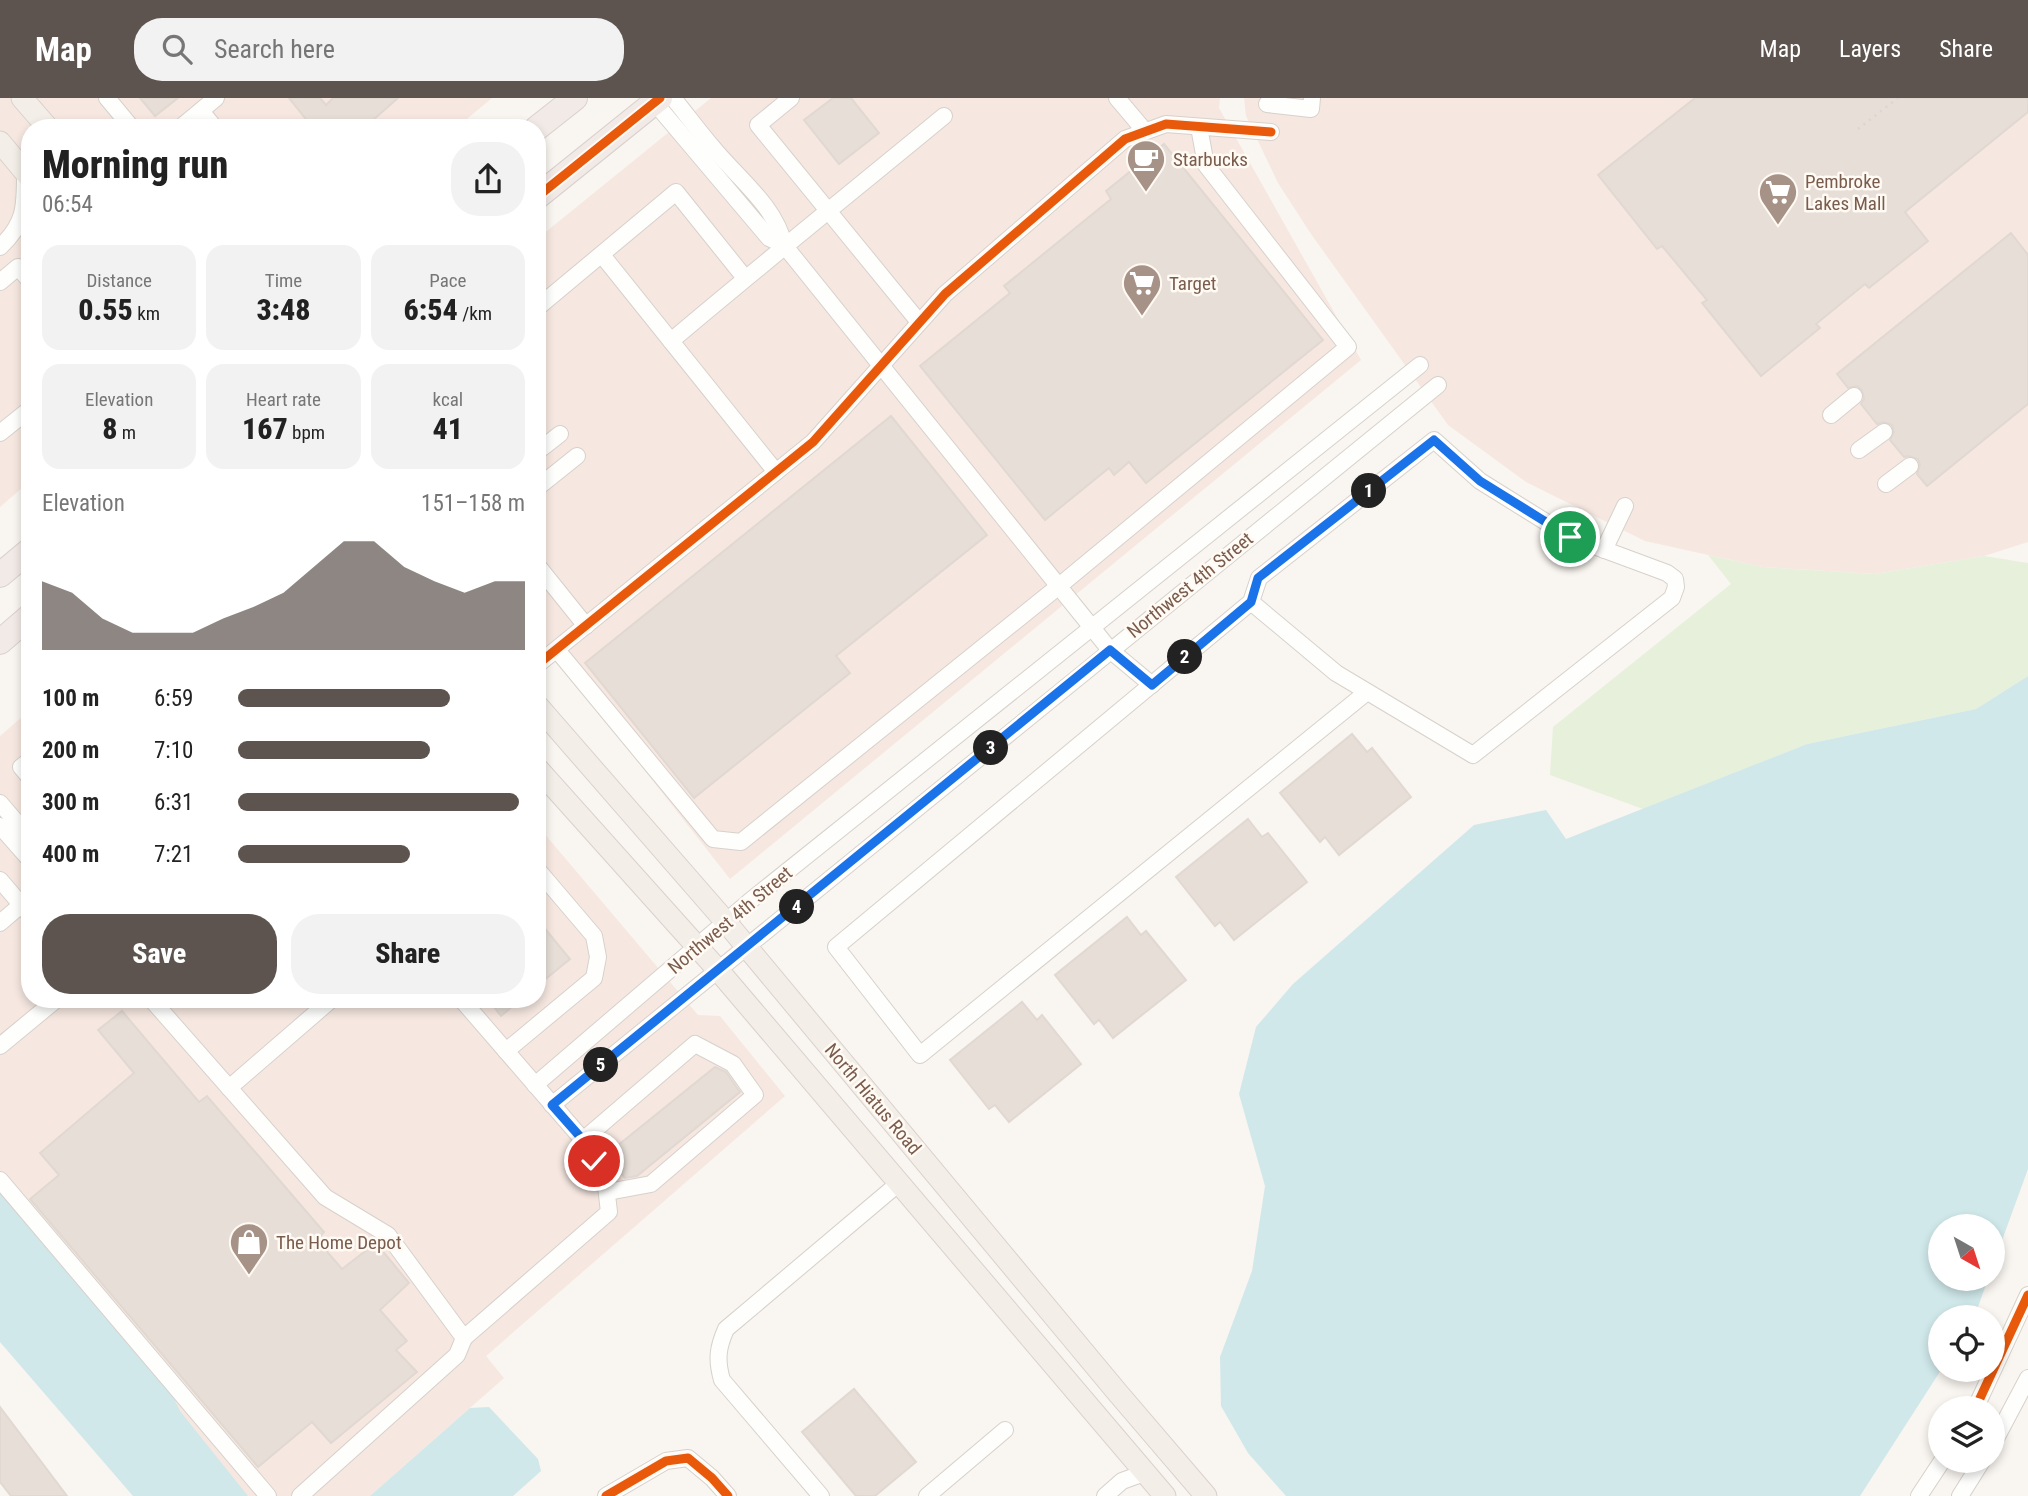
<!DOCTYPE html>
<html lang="en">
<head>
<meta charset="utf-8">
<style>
  :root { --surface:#fff; --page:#f2f2f2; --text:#222; --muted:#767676; --accent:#5d544f }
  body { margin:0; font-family:"Roboto Condensed",sans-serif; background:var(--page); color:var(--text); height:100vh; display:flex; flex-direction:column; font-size:26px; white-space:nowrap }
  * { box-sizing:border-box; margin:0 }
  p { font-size:23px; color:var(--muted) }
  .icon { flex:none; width:38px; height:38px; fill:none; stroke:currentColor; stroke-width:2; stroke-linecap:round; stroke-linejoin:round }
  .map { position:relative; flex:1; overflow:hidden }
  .drawer { position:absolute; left:21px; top:21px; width:525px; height:889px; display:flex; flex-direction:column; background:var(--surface); border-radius:28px; box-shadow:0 4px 10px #0003 }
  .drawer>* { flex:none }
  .needle { width:46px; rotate:141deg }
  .controls { position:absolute; left:1928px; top:1116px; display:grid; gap:14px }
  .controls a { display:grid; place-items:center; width:77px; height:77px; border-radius:50%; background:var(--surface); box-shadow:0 4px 10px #0003; font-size:35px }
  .pin { position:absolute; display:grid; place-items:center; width:60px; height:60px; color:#fff; margin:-30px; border:4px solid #fff; border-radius:50%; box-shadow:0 2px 7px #0007 }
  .km { position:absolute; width:35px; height:35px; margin:-18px; border-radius:50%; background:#222; color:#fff; font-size:19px; line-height:35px; text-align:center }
  .round { display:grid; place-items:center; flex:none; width:74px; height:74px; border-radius:28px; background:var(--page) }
  .headline { display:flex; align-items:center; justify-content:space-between; height:119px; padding:0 21px }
  h1 { font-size:38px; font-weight:800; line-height:52px }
  .figures { display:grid; grid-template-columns:repeat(3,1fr); gap:10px; height:119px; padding:7px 21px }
  .figures div { display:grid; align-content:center; border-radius:18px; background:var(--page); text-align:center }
  .figures b { font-size:30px; font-weight:800 }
  .figures small { font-size:19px; font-weight:400 }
  .figures p { font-size:19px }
  .chart { height:196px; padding:14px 21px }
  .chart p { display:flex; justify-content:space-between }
  .chart svg { width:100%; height:126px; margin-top:7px; fill:var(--accent); opacity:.7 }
  .cta { display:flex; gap:14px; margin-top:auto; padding:14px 21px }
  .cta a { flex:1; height:80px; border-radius:28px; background:var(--accent); color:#fff; font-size:28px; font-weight:800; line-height:80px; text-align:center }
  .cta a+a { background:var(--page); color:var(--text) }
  ul { padding:0 21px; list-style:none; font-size:23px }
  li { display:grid; grid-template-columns:112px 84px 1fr; align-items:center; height:52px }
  li i { height:18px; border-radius:9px; background:var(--accent) }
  header { display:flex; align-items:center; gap:42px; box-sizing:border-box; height:98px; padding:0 35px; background:var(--accent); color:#fff }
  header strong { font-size:33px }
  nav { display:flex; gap:38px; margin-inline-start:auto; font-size:24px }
  .search { width:490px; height:63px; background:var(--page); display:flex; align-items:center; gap:18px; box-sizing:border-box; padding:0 24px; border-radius:28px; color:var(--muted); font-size:26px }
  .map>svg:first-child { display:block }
</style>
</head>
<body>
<header>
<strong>Map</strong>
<div class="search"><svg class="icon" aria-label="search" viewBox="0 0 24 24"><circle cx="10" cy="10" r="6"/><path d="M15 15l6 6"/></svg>Search here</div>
<nav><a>Map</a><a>Layers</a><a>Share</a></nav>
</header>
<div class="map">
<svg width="2028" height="1398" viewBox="0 0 2028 1398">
  <rect width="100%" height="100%" fill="#f9f5f0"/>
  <!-- commercial -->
  <g fill="#f6e8e1">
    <polygon points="0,0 492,0 456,30 30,30 30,383 0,409"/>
    <polygon points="711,0 1220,0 1219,10 1361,262 730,781 537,535 537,141"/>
    <polygon points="1244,0 2028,0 2028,444 1984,458 1875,476 1763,469 1645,443 1526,384 1448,327 1311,136 1278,85 1246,18"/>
    <polygon points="30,612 30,901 537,901 537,727 698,917 720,918 785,998 486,1258 504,1280 370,1398 247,1398 0,1095 0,638"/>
  </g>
  <!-- green -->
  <polygon fill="#e7f0db" points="1708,457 1763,469 1875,476 1984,458 2028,465 2028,578 1976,611 1807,646 1643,711 1550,677 1553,629 1731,486"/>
  <!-- water -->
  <g fill="#d0e8ea">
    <polygon points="2028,578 2028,1071 1993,1167 1993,1129 1941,1129 1941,1181 1988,1181 1974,1220 1941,1220 1941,1272 1860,1398 1286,1398 1248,1355 1221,1308 1220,1259 1252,1173 1265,1088 1239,996 1256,929 1293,886 1474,727 1546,712 1566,741 1807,646 1976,611"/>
    <polygon points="0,1093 171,1294 180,1313 248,1398 133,1398 0,1244"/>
    <polygon points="489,1309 538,1361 541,1373 513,1398 370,1398 470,1310"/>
  </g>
  <!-- building -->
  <g fill="#e6ded7" stroke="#e2d8d2" stroke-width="2">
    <polygon points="140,0 178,0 155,18"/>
    <polygon points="289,0 320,0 326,7 333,0 398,0 364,30 313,30"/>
    <polygon points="833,0 851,0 879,35 839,66 804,22"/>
    <polygon points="1695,0 2028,0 2028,14 1905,114 1928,143 1869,190 1865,186 1816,226 1820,230 1761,278 1702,205 1707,202 1662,148 1657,151 1598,77"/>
    <polygon points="1164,46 1323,242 1146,385 1129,364 1114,377 1109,370 1045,422 920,268 1010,195 1004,188 1111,101 1106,93"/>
    <polygon points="2011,135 2028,157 2028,306 1927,388 1917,376 1920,367 1918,361 1909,358 1904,359 1890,342 1894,334 1892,327 1884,324 1877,326 1861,306 1864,301 1862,292 1857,288 1848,290 1837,276"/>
    <polygon points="891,318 987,437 836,558 850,575 694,700 585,565"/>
    <polygon points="1352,636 1367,654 1372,650 1411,699 1339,757 1325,739 1320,744 1280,695"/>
    <polygon points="1248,721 1262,739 1268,735 1307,784 1234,842 1220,824 1215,828 1176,779"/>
    <polygon points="1127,819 1141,837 1146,833 1186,882 1113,940 1099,922 1094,926 1055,877"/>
    <polygon points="537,821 570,861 537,888"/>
    <polygon points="488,901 521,901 501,918"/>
    <polygon points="1022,904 1037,922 1042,917 1081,966 1009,1024 995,1007 989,1011 950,962"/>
    <polygon points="122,913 199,1004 207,998 324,1134 317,1142 342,1171 376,1145 409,1185 380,1212 407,1243 396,1252 417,1274 331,1345 312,1324 258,1369 30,1101 59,1077 40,1055 134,975 98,932"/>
    <polygon points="715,969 726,974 740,994 637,1078 625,1080 606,1057"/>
    <polygon points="854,1291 916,1364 875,1398 856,1398 802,1334"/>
    <polygon points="0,1309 67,1398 11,1398 0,1384"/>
  </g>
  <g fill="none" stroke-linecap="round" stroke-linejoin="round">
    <!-- minor casing -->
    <g stroke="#d7d1cb" stroke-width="18">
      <g id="minor">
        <polyline points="107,0 132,30"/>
        <path d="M673,0C687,17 700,35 714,51C739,81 776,109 784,147L1110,552L1152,587"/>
        <polyline points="791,0 758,27 919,224"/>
        <polyline points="1117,0 1144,32"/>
        <polyline points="655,5 769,140 784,147"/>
        <polyline points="1267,6 1311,11 1312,0"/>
        <polyline points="201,13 215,30"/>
        <polyline points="180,30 216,0"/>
        <path d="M0,149C26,125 25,107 25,74"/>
        <polyline points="602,157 776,374"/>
        <polyline points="0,184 18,169 30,183"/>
        <polyline points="537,210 676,94 745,180"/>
        <path d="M671,243C761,167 853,93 944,18"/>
        <polyline points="1831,317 1854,298"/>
        <polyline points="0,335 30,311"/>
        <polyline points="1859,352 1884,334"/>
        <polyline points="537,354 560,336"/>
        <polyline points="1886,386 1910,368"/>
        <polyline points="537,390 577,358"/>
        <polyline points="1604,452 1625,408"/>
        <polyline points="537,467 586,528"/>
        <polyline points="1251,504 1336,575 1473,657 1672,500 1676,489 1675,481 1667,475 1570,439 1480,383 1434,342 1259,480 1251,504 836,849 920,957 1367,594"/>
        <polyline points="557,552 713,741 741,744 1059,488 1348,249 1206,67 1199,29"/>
        <polyline points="537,567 813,344 945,196 1125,41 1166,26 1271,34"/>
        <polyline points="30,662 21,669 30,680"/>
        <polyline points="0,705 30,740"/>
        <polyline points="0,728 30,762"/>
        <polyline points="0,782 30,817"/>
        <polyline points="0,825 21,807"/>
        <polyline points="151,901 325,1099 388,1137 464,1240 609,1114 605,1080 583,1042 461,901"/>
        <polyline points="0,948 57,901"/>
        <polyline points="506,953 594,880 598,859 594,838 537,771"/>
        <polyline points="535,987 750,803 1420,267"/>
        <polyline points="229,990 332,901"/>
        <polyline points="552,1007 1438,287"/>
        <polyline points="583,1042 695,946 733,966 755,997 651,1086 608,1094"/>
        <polyline points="0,1082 268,1398"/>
        <polyline points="1975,1311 2028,1197"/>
        <polyline points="1993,1346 2028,1280"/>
        <polyline points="300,1398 457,1257 464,1240"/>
        <polyline points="606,1398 666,1363 688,1360 712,1380 728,1398"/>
        <path d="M821,1398L722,1282C716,1261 718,1249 726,1231L899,1085"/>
        <polyline points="927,1398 1005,1332"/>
        <polyline points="1105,1398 1122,1383 1144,1375"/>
        <polyline points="1919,1398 1942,1363"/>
        <polyline points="1960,1398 1982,1363"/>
      </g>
    </g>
    <!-- major casing -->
    <g stroke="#dad1cc" stroke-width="23">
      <g id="major">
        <polyline points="22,0 48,30"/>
        <polyline points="0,44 30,80"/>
        <polyline points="537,607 726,824 1117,1294 1206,1398"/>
        <polyline points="537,670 718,872 1165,1398"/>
      </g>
    </g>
    <!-- highway casing -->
    <g stroke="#dad1cc" stroke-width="26">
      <g id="highway">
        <polyline points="537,30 575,0"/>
        <polyline points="537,99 660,0"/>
        <polyline points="0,477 30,452"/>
        <polyline points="0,544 30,518"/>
      </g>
    </g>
    <!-- path -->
    <polyline stroke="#dcd5d0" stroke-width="2.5" stroke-dasharray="2 5" stroke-linecap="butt" points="1858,31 1898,0"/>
    <!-- minor -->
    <use href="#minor" stroke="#fefefd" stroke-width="16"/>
    <!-- major -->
    <use href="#major" stroke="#f3eee8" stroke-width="21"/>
    <!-- highway -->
    <use href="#highway" stroke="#f2eae7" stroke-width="24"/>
    <!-- cycleway casing -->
    <g stroke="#fffaf3" stroke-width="13">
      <g id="cycleway">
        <polyline points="537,99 660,0"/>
        <polyline points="537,567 813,344 945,196 1125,41 1166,26 1271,34"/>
        <polyline points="1975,1311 2028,1197"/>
        <polyline points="606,1398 666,1363 688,1360 712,1380 728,1398"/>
      </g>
    </g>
    <!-- cycleway -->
    <use href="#cycleway" stroke="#e8590c" stroke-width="9"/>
  </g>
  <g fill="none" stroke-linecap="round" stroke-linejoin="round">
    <!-- route casing -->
    <g stroke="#fff" stroke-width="14">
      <polyline id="route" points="594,1063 583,1042 552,1007 1110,552 1152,587 1251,504 1258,480 1434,342 1480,383 1570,439"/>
    </g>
    <!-- route -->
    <use href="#route" stroke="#1a73e8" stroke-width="9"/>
  </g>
  <!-- icons -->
  <defs>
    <g id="cafe-pin" transform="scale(2.0125)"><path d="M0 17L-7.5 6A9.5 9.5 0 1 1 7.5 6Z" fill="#a69286" stroke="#fffaf3"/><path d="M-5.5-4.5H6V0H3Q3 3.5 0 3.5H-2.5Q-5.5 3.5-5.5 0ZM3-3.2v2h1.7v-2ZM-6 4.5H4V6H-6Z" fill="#fff"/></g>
    <g id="supermarket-pin" transform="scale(2.0125)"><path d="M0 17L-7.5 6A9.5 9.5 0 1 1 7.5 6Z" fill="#a69286" stroke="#fffaf3"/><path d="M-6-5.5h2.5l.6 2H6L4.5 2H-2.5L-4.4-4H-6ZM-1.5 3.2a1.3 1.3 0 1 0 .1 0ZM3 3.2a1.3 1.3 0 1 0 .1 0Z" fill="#fff"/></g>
    <g id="shop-pin" transform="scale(2.0125)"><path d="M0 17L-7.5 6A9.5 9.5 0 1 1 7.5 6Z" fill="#a69286" stroke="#fffaf3"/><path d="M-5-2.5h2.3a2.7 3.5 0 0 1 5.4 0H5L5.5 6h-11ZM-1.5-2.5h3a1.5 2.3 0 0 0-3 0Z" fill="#fff"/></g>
  </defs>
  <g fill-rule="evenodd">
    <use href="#cafe-pin" x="1146" y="61"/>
    <use href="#supermarket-pin" x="1778" y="94"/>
    <use href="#supermarket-pin" x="1142" y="185"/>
    <use href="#shop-pin" x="249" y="1144"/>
  </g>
  <g text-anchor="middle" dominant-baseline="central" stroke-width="5" stroke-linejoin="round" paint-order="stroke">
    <!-- poi labels -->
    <g font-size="19" fill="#7a5c4d" stroke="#fffaf3" text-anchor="start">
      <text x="1173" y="61">Starbucks</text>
      <text x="1805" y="83">Pembroke<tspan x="1805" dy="22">Lakes Mall</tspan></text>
      <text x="1169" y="185">Target</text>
      <text x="276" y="1144">The Home Depot</text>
    </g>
    <!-- street labels -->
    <g font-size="19" fill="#7a5c4d" stroke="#fffaf3">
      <text transform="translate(1190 487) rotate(-39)">Northwest 4th Street</text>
      <text transform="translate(730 822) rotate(-40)">Northwest 4th Street</text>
      <text transform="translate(873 1001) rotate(50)">North Hiatus Road</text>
    </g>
  </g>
</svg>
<div class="controls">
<a><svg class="needle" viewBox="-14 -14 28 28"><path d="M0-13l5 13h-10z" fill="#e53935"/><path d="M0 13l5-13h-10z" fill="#767676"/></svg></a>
<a><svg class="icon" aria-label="locate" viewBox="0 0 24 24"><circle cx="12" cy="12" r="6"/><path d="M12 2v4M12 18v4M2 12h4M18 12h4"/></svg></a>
<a><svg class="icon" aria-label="layers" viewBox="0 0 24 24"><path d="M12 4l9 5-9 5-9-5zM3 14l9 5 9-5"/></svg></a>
</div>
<div class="pin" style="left:1570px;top:439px;background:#1e9e55"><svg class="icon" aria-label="arrive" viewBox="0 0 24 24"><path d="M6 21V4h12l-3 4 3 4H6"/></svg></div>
<div class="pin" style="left:594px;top:1063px;background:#d93025"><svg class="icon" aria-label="check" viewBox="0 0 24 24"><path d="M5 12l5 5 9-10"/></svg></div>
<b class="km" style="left:1369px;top:393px">1</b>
<b class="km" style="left:1185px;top:559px">2</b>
<b class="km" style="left:991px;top:650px">3</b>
<b class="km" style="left:797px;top:809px">4</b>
<b class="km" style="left:601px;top:967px">5</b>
<section class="drawer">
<div class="headline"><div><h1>Morning run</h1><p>06:54</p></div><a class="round"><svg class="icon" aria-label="share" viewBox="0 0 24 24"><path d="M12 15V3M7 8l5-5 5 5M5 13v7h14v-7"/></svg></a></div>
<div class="figures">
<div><p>Distance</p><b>0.55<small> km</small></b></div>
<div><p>Time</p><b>3:48</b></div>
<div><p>Pace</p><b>6:54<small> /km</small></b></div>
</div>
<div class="figures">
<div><p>Elevation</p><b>8<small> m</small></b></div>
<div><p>Heart rate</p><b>167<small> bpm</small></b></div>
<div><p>kcal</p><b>41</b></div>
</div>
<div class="chart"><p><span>Elevation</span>151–158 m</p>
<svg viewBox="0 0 160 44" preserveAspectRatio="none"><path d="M0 44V20L10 24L20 33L30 38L40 38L50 38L60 33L70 29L80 24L90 15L100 6L110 6L120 15L130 20L140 24L150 20L160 20V44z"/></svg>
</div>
<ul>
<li><b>100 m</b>6:59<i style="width:74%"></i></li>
<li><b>200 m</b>7:10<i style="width:67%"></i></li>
<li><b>300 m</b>6:31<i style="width:98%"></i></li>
<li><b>400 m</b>7:21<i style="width:60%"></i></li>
</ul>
<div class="cta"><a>Save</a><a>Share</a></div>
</section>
</div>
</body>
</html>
